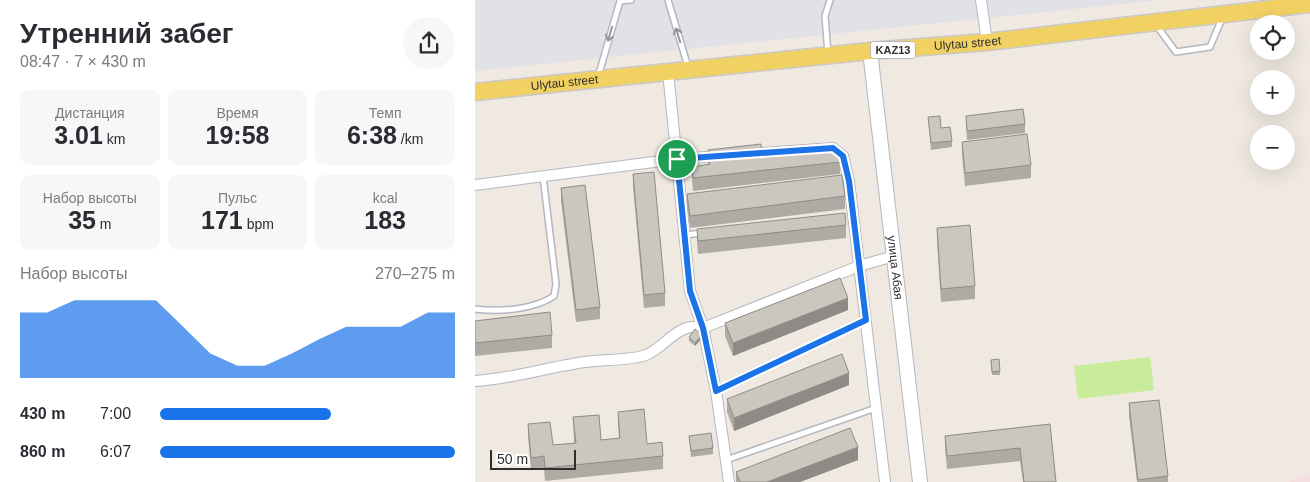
<!DOCTYPE html>
<html lang="ru">
<head>
<meta charset="utf-8">
<style>
  :root { --surface:#fff; --page:#f7f7f7; --text:#2b2b33; --muted:#7c7c81; --accent:#1a73e8 }
  body { margin:0; font-family:Arial,sans-serif; background:var(--page); color:var(--text); height:100vh; display:flex; flex-direction:column; font-size:19px; white-space:nowrap }
  * { box-sizing:border-box; margin:0 }
  p { font-size:16px; color:var(--muted) }
  .icon { flex:none; width:28px; height:28px; fill:none; stroke:currentColor; stroke-width:2; stroke-linecap:round; stroke-linejoin:round }
  .map { position:relative; flex:1; overflow:hidden }
  .panel { display:flex; flex-direction:column; background:var(--surface); width:475px }
  .panel>* { flex:none }
  .buttons { position:absolute; left:775px; top:15px; display:grid; gap:10px }
  .buttons a { display:grid; place-items:center; width:45px; height:45px; border-radius:50%; background:var(--surface); box-shadow:0 5px 20px #0002; font-size:25px }
  .scale { position:absolute; left:15px; bottom:12px; width:86px; box-sizing:border-box; padding-left:5px; border:2px solid #2e2e2e; border-top:0; font-size:14px; line-height:18px; white-space:nowrap; color:#2e2e2e; -webkit-text-stroke:4px #fff; paint-order:stroke }
  .pin { position:absolute; display:grid; place-items:center; width:42px; height:42px; color:#fff; margin:-21px; border:2px solid #fff; border-radius:50%; box-shadow:0 1px 5px #0007 }
  .round { display:grid; place-items:center; flex:none; width:52px; height:52px; border-radius:26px; background:var(--page) }
  .head { display:flex; align-items:center; justify-content:space-between; height:85px; padding:0 20px }
  h1 { font-size:28px; font-weight:700; line-height:38px }
  .figures { display:grid; grid-template-columns:repeat(3,1fr); gap:8px; height:85px; padding:5px 20px }
  .figures div { display:grid; align-content:center; border-radius:10px; background:var(--page); text-align:center }
  .figures b { font-size:25px; font-weight:700 }
  .figures small { font-size:14px; font-weight:400 }
  .figures p { font-size:14px }
  .chart { height:140px; padding:10px 20px }
  .chart p { display:flex; justify-content:space-between }
  .chart svg { width:100%; height:90px; margin-top:5px; fill:var(--accent); opacity:.7 }
  ul { padding:0 20px; list-style:none; font-size:16px }
  li { display:grid; grid-template-columns:80px 60px 1fr; align-items:center; height:38px }
  li i { height:12px; border-radius:6px; background:var(--accent) }
  main { display:flex; flex:1; min-height:0 }
  .map>svg:first-child { display:block }
</style>
</head>
<body>
<main>
<section class="panel">
<div class="head"><div><h1>Утренний забег</h1><p>08:47 · 7 × 430 m</p></div><a class="round"><svg class="icon" aria-label="share" viewBox="0 0 24 24"><path d="M12 15V3M7 8l5-5 5 5M5 13v7h14v-7"/></svg></a></div>
<div class="figures">
<div><p>Дистанция</p><b>3.01<small> km</small></b></div>
<div><p>Время</p><b>19:58</b></div>
<div><p>Темп</p><b>6:38<small> /km</small></b></div>
</div>
<div class="figures">
<div><p>Набор высоты</p><b>35<small> m</small></b></div>
<div><p>Пульс</p><b>171<small> bpm</small></b></div>
<div><p>kcal</p><b>183</b></div>
</div>
<div class="chart"><p><span>Набор высоты</span>270–275 m</p>
<svg viewBox="0 0 160 44" preserveAspectRatio="none"><path d="M0 44V12L10 12L20 6L30 6L40 6L50 6L60 19L70 32L80 38L90 38L100 32L110 25L120 19L130 19L140 19L150 12L160 12V44z"/></svg>
</div>
<ul>
<li><b>430 m</b>7:00<i style="width:58%"></i></li>
<li><b>860 m</b>6:07<i style="width:100%"></i></li>
</ul>
</section>
<div class="map">
<svg width="835" height="482" viewBox="0 0 835 482">
  <rect width="100%" height="100%" fill="#efe9e1"/>
  <!-- industrial -->
  <polygon fill="#e3e1e8" points="0,0 685,0 0,71"/>
  <!-- medical -->
  <polygon fill="#f5dfe0" points="835,473 835,482 815,482 814,480"/>
  <!-- pitch -->
  <polygon fill="#c9ec9a" points="675,357 679,390 603,399 599,366"/>
  <g fill="none" stroke-linecap="round" stroke-linejoin="round">
    <!-- lane casing -->
    <g stroke="#b4b7c1" stroke-width="8">
      <g id="lane">
        <polyline points="193,0 213,67"/>
        <polyline points="681,25 701,52 735,47 748,16"/>
        <polyline points="353,54 350,16 355,0"/>
        <polyline points="123,77 145,1 156,0"/>
        <polyline points="210,235 227,233"/>
        <path d="M0,309C24,312 58,310 79,296L81,284L68,176"/>
        <polyline points="241,391 390,320"/>
        <polyline points="251,460 401,408"/>
      </g>
    </g>
    <!-- street casing -->
    <g stroke="#b4b7c1" stroke-width="12">
      <g id="street">
        <polyline points="506,0 512,42"/>
        <polyline points="193,72 215,291 228,328 384,266 419,256"/>
        <polyline points="274,154 358,148 368,156 374,181 410,482"/>
        <polyline points="0,185 202,159 245,156"/>
        <path d="M0,381C37,379 73,367 110,362C128,359 155,361 171,355C191,347 203,321 228,328L241,391L254,482"/>
      </g>
    </g>
    <!-- secondary casing -->
    <g stroke="#b4b7c1" stroke-width="16">
      <g id="secondary">
        <path id="s1" d="M395,51L445,482"/>
      </g>
    </g>
    <!-- primary casing -->
    <g stroke="#c9c9c9" stroke-width="19">
      <g id="primary">
        <path id="s2" d="M0,92L395,51L512,42L835,4"/>
      </g>
    </g>
    <!-- lane -->
    <use href="#lane" stroke="#fff" stroke-width="5"/>
    <!-- street -->
    <use href="#street" stroke="#fff" stroke-width="10"/>
    <!-- secondary -->
    <use href="#secondary" stroke="#fff" stroke-width="14"/>
    <!-- primary -->
    <use href="#primary" stroke="#f2d163" stroke-width="16"/>
  </g>
  <!-- wall -->
  <g fill="#afaba4">
    <polygon points="491,116 550,124 550,133 492,140 491,126"/>
    <polygon points="453,117 466,128 477,141 477,147 456,150"/>
    <polygon points="487,142 556,165 556,178 490,186 487,155"/>
    <polygon points="233,150 287,156 365,162 365,174 218,191 217,179 217,167 233,165"/>
    <polygon points="158,174 190,293 190,306 169,308 158,187"/>
    <polygon points="86,188 125,307 125,319 101,322 86,201"/>
    <polygon points="212,194 370,196 370,209 215,228 212,207"/>
    <polygon points="371,225 371,238 223,254 222,242 222,229"/>
    <polygon points="462,228 500,286 500,299 466,302 462,241"/>
    <polygon points="373,310 258,356 250,336 250,323"/>
    <polygon points="0,321 77,335 77,348 0,356"/>
    <polygon points="214,337 227,338 220,346 214,341"/>
    <polygon points="524,359 525,375 517,375 516,360"/>
    <polygon points="374,385 259,431 252,412 252,399"/>
    <polygon points="654,403 693,476 693,482 662,482 654,416"/>
    <polygon points="143,412 172,444 188,456 188,469 70,481 69,469 56,470 53,437 53,424 78,445 99,443 98,417 126,440 144,438 143,425"/>
    <polygon points="575,424 581,482 548,482 545,461 472,469 470,449 470,436"/>
    <polygon points="214,436 238,448 238,454 216,457"/>
    <polygon points="383,460 325,482 261,482 261,472"/>
  </g>
  <!-- shaded-wall -->
  <g fill="#8e8b86">
    <polygon points="373,298 373,310 258,356 258,343"/>
    <polygon points="227,335 227,338 220,346 220,343"/>
    <polygon points="374,373 374,385 259,431 259,418"/>
    <polygon points="383,447 383,460 325,482 292,482"/>
  </g>
  <!-- building -->
  <g fill="#cbc7bf" stroke="#8e8b86">
    <polygon points="548,109 550,124 492,131 491,116"/>
    <polygon points="465,116 466,128 475,127 477,141 456,143 453,117"/>
    <polygon points="552,134 556,165 490,173 487,142"/>
    <polygon points="286,144 287,156 363,147 365,162 218,178 217,167 235,164 233,150"/>
    <polygon points="179,172 190,293 169,295 158,174"/>
    <polygon points="367,175 370,196 215,216 212,194"/>
    <polygon points="110,185 125,307 101,310 86,188"/>
    <polygon points="370,213 371,225 223,241 222,229"/>
    <polygon points="495,225 500,286 466,289 462,228"/>
    <polygon points="365,278 373,298 258,343 250,323"/>
    <polygon points="75,312 77,335 0,343 0,321"/>
    <polygon points="220,329 227,335 220,343 214,337"/>
    <polygon points="367,354 374,373 259,418 252,399"/>
    <polygon points="524,359 525,371 517,372 516,360"/>
    <polygon points="684,400 693,476 663,480 654,403"/>
    <polygon points="169,409 172,444 187,442 188,456 70,468 69,456 56,458 53,424 75,422 78,445 101,443 98,417 124,415 126,440 145,438 143,412"/>
    <polygon points="575,424 581,482 549,482 545,448 472,456 470,436"/>
    <polygon points="375,428 383,447 292,482 265,482 261,472"/>
    <polygon points="236,433 238,448 216,451 214,436"/>
  </g>
  <!-- one-way arrows -->
  <defs><path id="oneway-shaft" d="M-6 0H5M1.5-3L5.5 0L1.5 3" fill="none" stroke-width="1.6" stroke-linecap="round" stroke-linejoin="round" transform="scale(1.25)"/></defs>
  <g stroke="#969696">
    <use href="#oneway-shaft" transform="translate(135 34) rotate(107)"/>
    <use href="#oneway-shaft" transform="translate(203 35) rotate(-107)"/>
  </g>
  <g fill="none" stroke-linecap="round" stroke-linejoin="round">
    <!-- route casing -->
    <g stroke="#fff" stroke-width="10">
      <polygon id="route" points="358,148 368,156 374,181 391,320 241,391 228,328 215,291 202,159"/>
    </g>
    <!-- route -->
    <use href="#route" stroke="#1a73e8" stroke-width="6"/>
  </g>
  <g text-anchor="middle" dominant-baseline="central" stroke-width="5" stroke-linejoin="round" paint-order="stroke">
    <!-- shield labels -->
    <rect fill="#fff" stroke="#6d6d6d" stroke-width="1" x="395.5" y="41.5" width="45" height="17" rx="4"/>
    <g font-size="11" font-weight="bold" fill="#2e2e2e">
      <text x="418" y="50">KAZ13</text>
    </g>
    <!-- street labels -->
    <g font-size="12" fill="#2e2e2e" stroke="#fff">
      <text stroke="none"><textPath href="#s2" startOffset="495">Ulytau street</textPath></text>
      <text stroke="none"><textPath href="#s2" startOffset="90">Ulytau street</textPath></text>
      <text stroke="none"><textPath href="#s1" startOffset="218">улица Абая</textPath></text>
    </g>
  </g>
</svg>
<div class="buttons">
<a><svg class="icon" aria-label="locate" viewBox="0 0 24 24"><circle cx="12" cy="12" r="6"/><path d="M12 2v4M12 18v4M2 12h4M18 12h4"/></svg></a>
<a>+</a>
<a>−</a>
</div>
<div class="scale">50 m</div>
<div class="pin" style="left:202px;top:159px;background:#1e9e55"><svg class="icon" aria-label="arrive" viewBox="0 0 24 24"><path d="M6 21V4h12l-3 4 3 4H6"/></svg></div>
</div>
</main>
</body>
</html>
